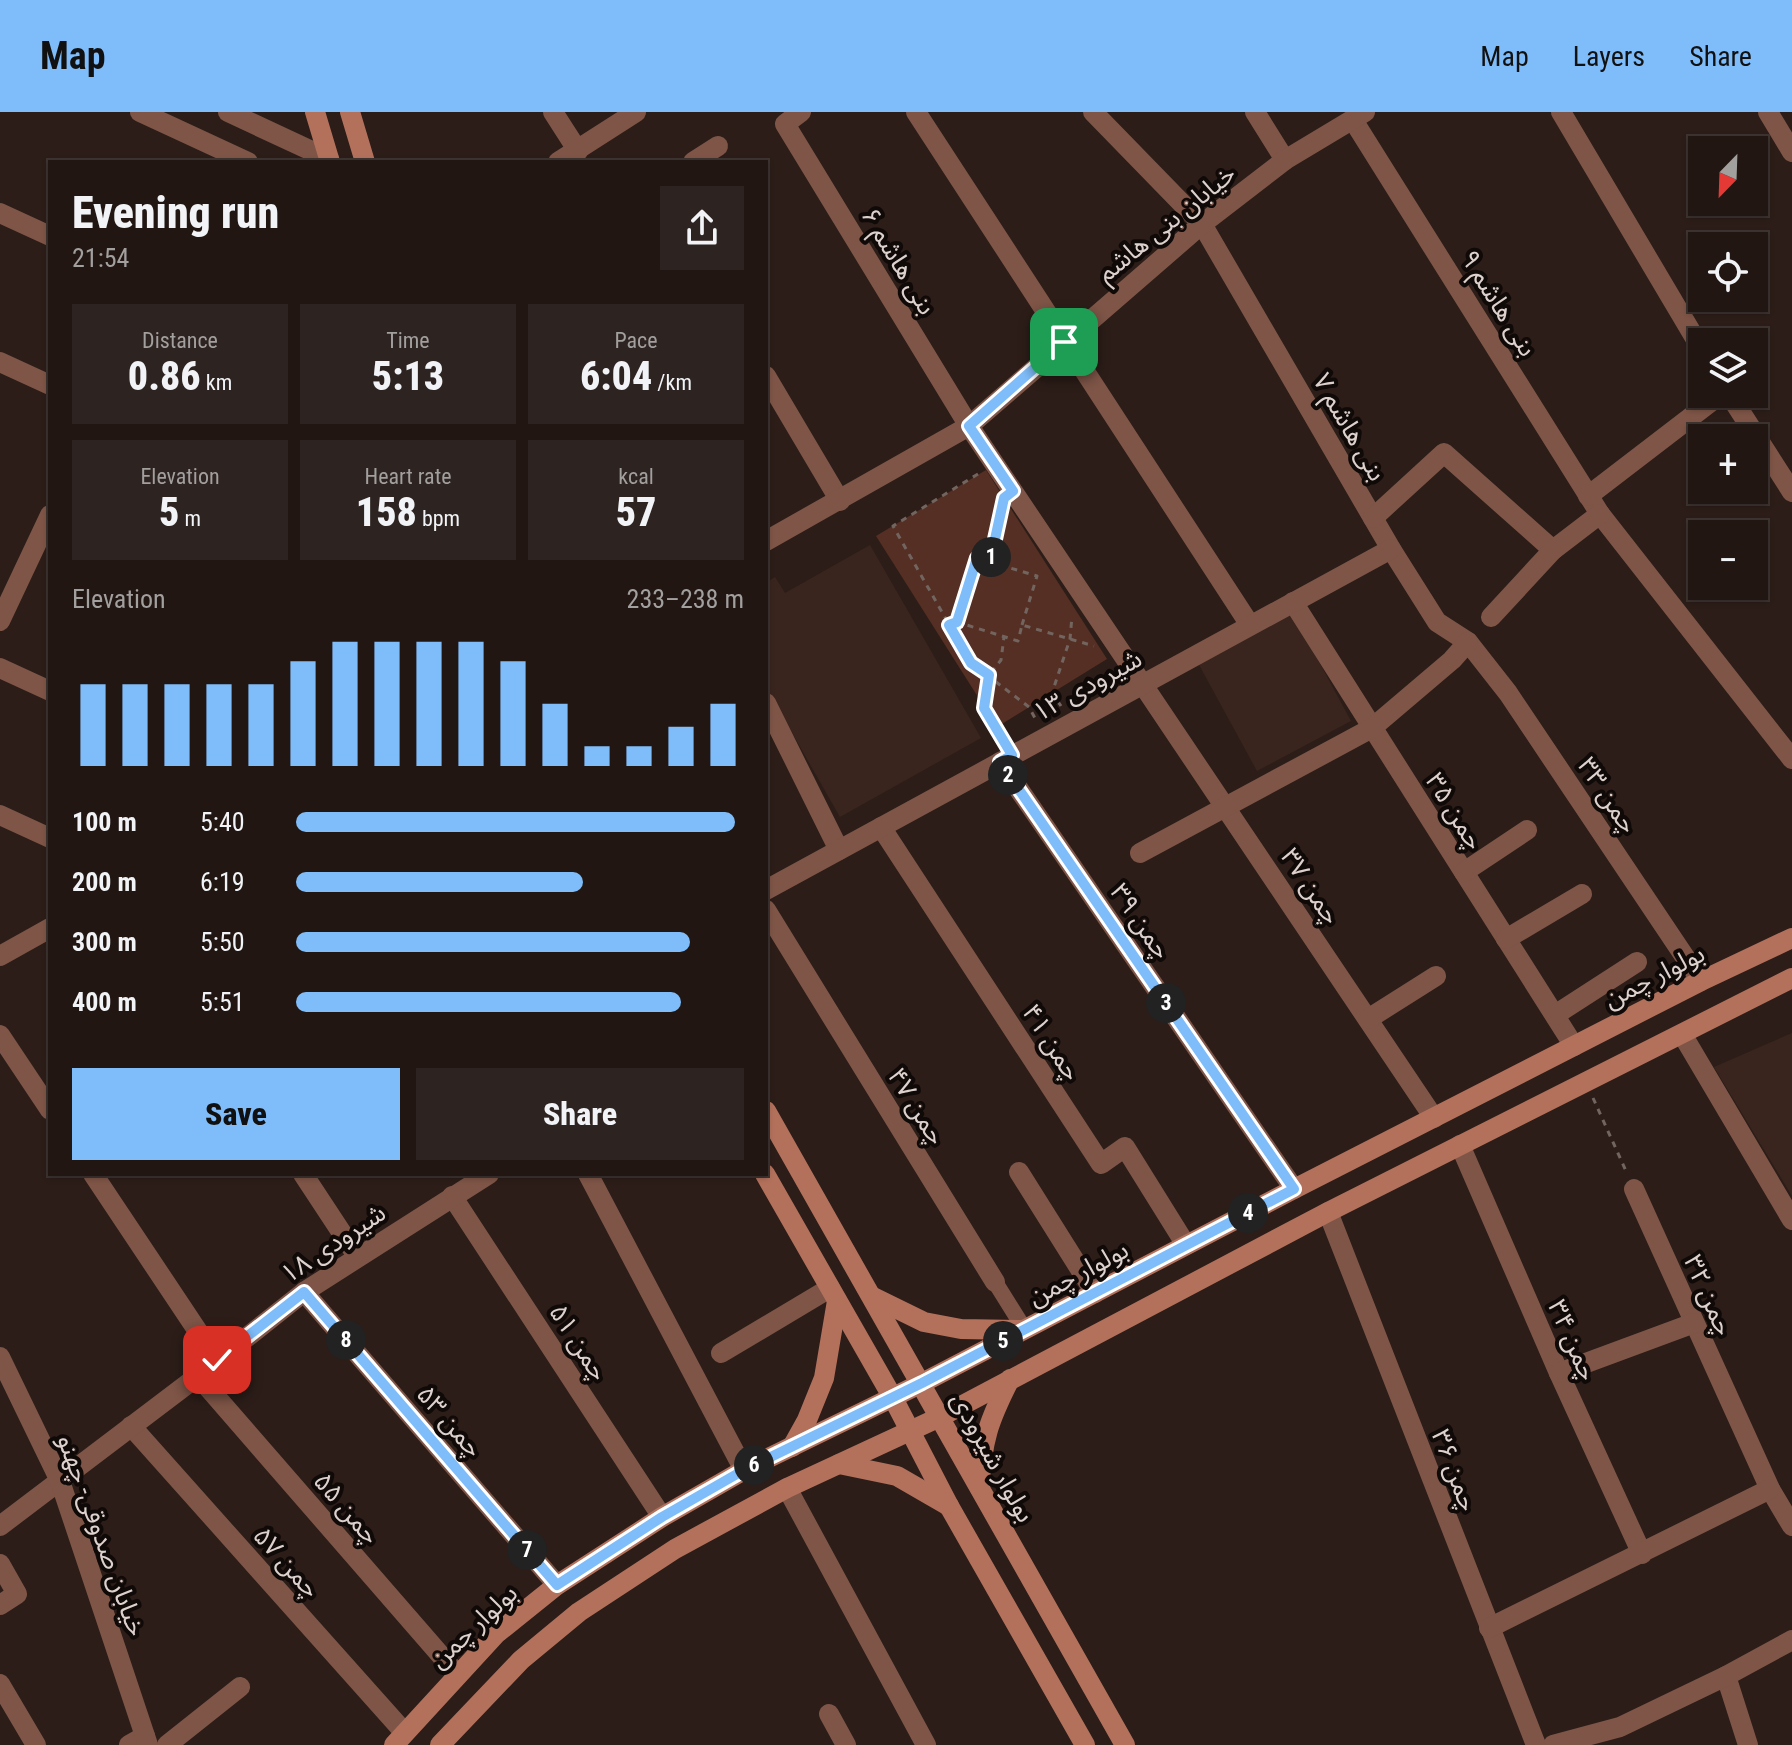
<!DOCTYPE html>
<html lang="en">
<head>
<meta charset="utf-8">
<style>
  :root { --surface:#211612; --page:#2d2320; --text:#f1f3f6; --muted:#a29f9f; --line:#3e3532; --accent:#7fbdfa }
  body { margin:0; font-family:"Roboto Condensed","Noto Sans Arabic",sans-serif; background:var(--page); color:var(--text); height:100vh; display:flex; flex-direction:column; font-size:30px; white-space:nowrap }
  * { box-sizing:border-box; margin:0 }
  p { font-size:26px; color:var(--muted) }
  .icon { flex:none; width:44px; height:44px; fill:none; stroke:currentColor; stroke-width:2; stroke-linecap:round; stroke-linejoin:round }
  .map { position:relative; flex:1; overflow:hidden }
  .panel { position:absolute; left:48px; top:48px; width:720px; height:1016px; display:flex; flex-direction:column; background:var(--surface); border-radius:0px; box-shadow:0 2px 6px #0004,0 0 0 2px var(--line) }
  .panel>* { flex:none }
  .needle { width:52px; rotate:203deg }
  .tools { position:absolute; left:1688px; top:24px; display:grid; gap:16px }
  .tools a { display:grid; place-items:center; width:80px; height:80px; border-radius:0px; background:var(--surface); box-shadow:0 2px 6px #0004,0 0 0 2px var(--line); font-size:40px }
  .pin { position:absolute; display:grid; place-items:center; width:68px; height:68px; color:#fff; margin:-34px; border-radius:16px; box-shadow:0 4px 12px #0006 }
  .km { position:absolute; width:40px; height:40px; margin:-20px; border-radius:50%; background:#222; color:#fff; font-size:22px; line-height:40px; text-align:center }
  .round { display:grid; place-items:center; flex:none; width:84px; height:84px; border-radius:0px; background:var(--page) }
  .summary { display:flex; align-items:center; justify-content:space-between; height:136px; padding:0 24px }
  h1 { font-size:44px; font-weight:800; line-height:60px }
  .figures { display:grid; grid-template-columns:repeat(3,1fr); gap:12px; height:136px; padding:8px 24px }
  .figures div { display:grid; align-content:center; border-radius:0px; background:var(--page); text-align:center }
  .figures b { font-size:40px; font-weight:800 }
  .figures small { font-size:22px; font-weight:400 }
  .figures p { font-size:22px }
  .chart { height:224px; padding:16px 24px }
  .chart p { display:flex; justify-content:space-between }
  .chart svg { width:100%; height:144px; margin-top:8px; stroke:var(--accent); stroke-width:6 }
  .action { display:flex; gap:16px; margin-top:auto; padding:16px 24px }
  .action a { flex:1; height:92px; border-radius:0px; background:var(--accent); color:#111; font-size:32px; font-weight:800; line-height:92px; text-align:center }
  .action a+a { background:var(--page); color:var(--text) }
  ul { padding:0 24px; list-style:none; font-size:26px }
  li { display:grid; grid-template-columns:128px 96px 1fr; align-items:center; height:60px }
  li i { height:20px; border-radius:10px; background:var(--accent) }
  header { display:flex; align-items:center; gap:48px; box-sizing:border-box; height:112px; padding:0 40px; background:var(--accent); color:#111 }
  header strong { font-size:38px }
  nav { display:flex; gap:44px; margin-inline-start:auto; font-size:28px }
  .map>svg:first-child { display:block }
</style>
</head>
<body>
<header>
<strong>Map</strong>
<nav><a>Map</a><a>Layers</a><a>Share</a></nav>
</header>
<div class="map">
<svg width="1792" height="1633" viewBox="0 0 1792 1633">
  <rect width="100%" height="100%" fill="#2c1d18"/>
  <!-- built -->
  <g fill="#39251e">
    <polygon points="870,433 981,626 840,705 766,575 766,471 775,465 785,481"/>
    <polygon points="1292,500 1351,609 1257,659 1198,551"/>
    <polygon points="1792,921 1792,1084 1714,955"/>
  </g>
  <!-- green -->
  <polygon fill="#552f23" points="986,358 1107,547 997,615 876,424"/>
  <g fill="none" stroke-linecap="round" stroke-linejoin="round">
    <!-- path -->
    <g stroke="#726560" stroke-width="3" stroke-dasharray="6 6" stroke-linecap="butt">
      <polyline points="978,362 893,414 971,551 1029,595 1036,608"/>
      <polyline points="990,450 1001,399"/>
      <polyline points="1022,513 1037,464 977,446 957,510 1018,529 1022,513 1094,534"/>
      <polyline points="1061,594 1052,581 1070,527 1072,504"/>
      <polyline points="1003,626 984,596 989,563 1001,548 1004,525"/>
      <polyline points="1593,986 1626,1059"/>
    </g>
    <!-- pedestrian -->
    <polyline stroke="#7e5547" stroke-width="16" points="995,1170 1025,1218"/>
    <!-- minor -->
    <g stroke="#7e5547" stroke-width="20">
      <polyline points="140,0 248,50"/>
      <polyline points="228,0 329,47"/>
      <polyline points="553,0 578,39"/>
      <polyline points="801,0 785,12 969,314 1434,1006"/>
      <polyline points="916,0 1250,513"/>
      <polyline points="1093,0 1202,112 1391,437 1437,510 1468,530 1508,581 1701,869"/>
      <polyline points="1255,0 1285,48"/>
      <polyline points="1561,0 1702,238"/>
      <polyline points="1768,0 1792,40"/>
      <polyline points="1353,8 1600,402 1792,647"/>
      <polyline points="558,50 636,0"/>
      <polyline points="693,50 718,34"/>
      <polyline points="0,101 50,124"/>
      <polyline points="0,250 50,273"/>
      <polyline points="766,264 840,389"/>
      <polyline points="1729,282 1792,380"/>
      <polyline points="1588,384 1721,282"/>
      <polyline points="1373,406 1444,341 1553,438"/>
      <polyline points="766,429 969,314 1202,112 1285,48 1365,0"/>
      <polyline points="1293,490 1574,934"/>
      <polyline points="1491,505 1553,438 1600,402"/>
      <polyline points="0,509 50,403"/>
      <polyline points="0,556 50,579"/>
      <polyline points="766,591 839,738"/>
      <polyline points="1000,650 1294,1077"/>
      <polyline points="0,703 50,726"/>
      <polyline points="881,715 1101,1052 1125,1035 1186,1133"/>
      <polyline points="1140,741 1372,616 1452,548 1468,530"/>
      <polyline points="1464,760 1527,718"/>
      <polyline points="766,778 1391,437"/>
      <polyline points="766,798 995,1170"/>
      <polyline points="1506,827 1582,782"/>
      <polyline points="0,844 50,816"/>
      <polyline points="1555,903 1637,850"/>
      <polyline points="1368,907 1436,864"/>
      <polyline points="1682,922 1792,1108"/>
      <polyline points="0,923 50,998"/>
      <polyline points="1460,1033 1559,1261 1642,1442"/>
      <polyline points="1019,1060 1095,1181"/>
      <polyline points="93,1062 217,1248"/>
      <polyline points="303,1062 357,1144"/>
      <polyline points="588,1062 744,1358"/>
      <polyline points="1634,1077 1770,1377 1792,1414"/>
      <polyline points="452,1084 662,1405"/>
      <polyline points="1328,1100 1536,1633"/>
      <polyline points="304,1180 557,1473"/>
      <polyline points="721,1241 830,1176"/>
      <polyline points="1559,1261 1694,1211"/>
      <polyline points="198,1264 457,1562"/>
      <polyline points="131,1314 404,1620"/>
      <polyline points="787,1376 926,1633"/>
      <polyline points="0,1414 198,1264 304,1180 489,1062"/>
      <polyline points="0,1452 17,1482 0,1493"/>
      <polyline points="1489,1516 1770,1377"/>
      <polyline points="1726,1564 1748,1633"/>
      <polyline points="0,1572 36,1633"/>
      <polyline points="829,1602 846,1633"/>
      <polyline points="129,1633 145,1624"/>
      <polyline points="167,1633 240,1575"/>
      <polyline points="1553,1633 1620,1615 1726,1564 1792,1528"/>
    </g>
    <!-- tertiary -->
    <polyline stroke="#7e5547" stroke-width="20" points="0,1245 60,1369 148,1633"/>
    <!-- secondary -->
    <g stroke="#b3715c" stroke-width="20">
      <polyline points="315,0 330,50"/>
      <polyline points="350,0 365,50"/>
      <polyline points="766,999 1125,1633"/>
      <polyline points="765,1062 893,1286 949,1394 1085,1633"/>
      <polyline points="873,1185 924,1210 961,1217 1021,1218"/>
      <polyline points="792,1335 807,1308 824,1266 837,1189"/>
      <polyline points="839,1352 897,1364 949,1394"/>
      <path d="M980,1376C981,1330 989,1308 1010,1267"/>
      <polyline points="394,1633 496,1522 557,1473 662,1405 744,1358 922,1271 1294,1077 1701,869 1792,826"/>
      <polyline points="440,1633 521,1548 579,1500 675,1437 787,1376 940,1305 1328,1100 1792,866"/>
    </g>
  </g>
  <g fill="none" stroke-linecap="round" stroke-linejoin="round">
    <!-- route casing -->
    <g stroke="#fff" stroke-width="16">
      <polyline id="route" points="217,1248 304,1180 557,1473 662,1405 744,1358 922,1271 1294,1077 1000,650 1012,643 984,596 989,563 971,551 949,513 957,510 977,446 990,450 1004,386 1013,379 969,314 1064,230"/>
    </g>
    <!-- route -->
    <use href="#route" stroke="#7fbdfa" stroke-width="10"/>
  </g>
  <g text-anchor="middle" dominant-baseline="central" stroke-width="8" stroke-linejoin="round" paint-order="stroke">
    <!-- street labels -->
    <g font-size="26" fill="#dcd1cd" stroke="#0f0907">
      <text transform="translate(1166 111) rotate(-39)">خیابان بنی هاشم</text>
      <text transform="translate(899 149) rotate(59)">بنی هاشم ۶</text>
      <text transform="translate(1499 191) rotate(58)">بنی هاشم ۹</text>
      <text transform="translate(1350 315) rotate(60)">بنی هاشم ۷</text>
      <text transform="translate(1087 573) rotate(-29)">شیرودی ۱۳</text>
      <text transform="translate(1608 683) rotate(56)">چمن ۳۳</text>
      <text transform="translate(1455 699) rotate(58)">چمن ۳۵</text>
      <text transform="translate(1311 774) rotate(56)">چمن ۳۷</text>
      <text transform="translate(1141 809) rotate(55)">چمن ۳۹</text>
      <text transform="translate(1654 864) rotate(-27)">بولوار چمن</text>
      <text transform="translate(1052 930) rotate(57)">چمن ۴۱</text>
      <text transform="translate(917 994) rotate(58)">چمن ۴۷</text>
      <text transform="translate(333 1131) rotate(-34)">شیرودی ۱۸</text>
      <text transform="translate(1078 1161) rotate(-28)">بولوار چمن</text>
      <text transform="translate(1709 1183) rotate(66)">چمن ۳۲</text>
      <text transform="translate(1573 1228) rotate(66)">چمن ۳۴</text>
      <text transform="translate(579 1230) rotate(57)">چمن ۵۱</text>
      <text transform="translate(450 1309) rotate(49)">چمن ۵۳</text>
      <text transform="translate(993 1345) rotate(61)">بولوار شیرودی</text>
      <text transform="translate(1455 1358) rotate(69)">چمن ۳۶</text>
      <text transform="translate(347 1396) rotate(49)">چمن ۵۵</text>
      <text transform="translate(102 1423) rotate(70)">خیابان صدوقی- چهنو</text>
      <text transform="translate(287 1450) rotate(48)">چمن ۵۷</text>
      <text transform="translate(473 1514) rotate(-43)">بولوار چمن</text>
    </g>
  </g>
</svg>
<div class="tools">
<a><svg class="needle" viewBox="-14 -14 28 28"><path d="M0-13l5 13h-10z" fill="#e53935"/><path d="M0 13l5-13h-10z" fill="#a29f9f"/></svg></a>
<a><svg class="icon" aria-label="locate" viewBox="0 0 24 24"><circle cx="12" cy="12" r="6"/><path d="M12 2v4M12 18v4M2 12h4M18 12h4"/></svg></a>
<a><svg class="icon" aria-label="layers" viewBox="0 0 24 24"><path d="M12 4l9 5-9 5-9-5zM3 14l9 5 9-5"/></svg></a>
<a>+</a>
<a>−</a>
</div>
<div class="pin" style="left:1064px;top:230px;background:#1e9e55"><svg class="icon" aria-label="arrive" viewBox="0 0 24 24"><path d="M6 21V4h12l-3 4 3 4H6"/></svg></div>
<div class="pin" style="left:217px;top:1248px;background:#d93025"><svg class="icon" aria-label="check" viewBox="0 0 24 24"><path d="M5 12l5 5 9-10"/></svg></div>
<b class="km" style="left:991px;top:445px">1</b>
<b class="km" style="left:1008px;top:663px">2</b>
<b class="km" style="left:1166px;top:891px">3</b>
<b class="km" style="left:1248px;top:1101px">4</b>
<b class="km" style="left:1003px;top:1229px">5</b>
<b class="km" style="left:754px;top:1353px">6</b>
<b class="km" style="left:527px;top:1438px">7</b>
<b class="km" style="left:346px;top:1228px">8</b>
<section class="panel">
<div class="summary"><div><h1>Evening run</h1><p>21:54</p></div><a class="round"><svg class="icon" aria-label="share" viewBox="0 0 24 24"><path d="M12 15V3M7 8l5-5 5 5M5 13v7h14v-7"/></svg></a></div>
<div class="figures">
<div><p>Distance</p><b>0.86<small> km</small></b></div>
<div><p>Time</p><b>5:13</b></div>
<div><p>Pace</p><b>6:04<small> /km</small></b></div>
</div>
<div class="figures">
<div><p>Elevation</p><b>5<small> m</small></b></div>
<div><p>Heart rate</p><b>158<small> bpm</small></b></div>
<div><p>kcal</p><b>57</b></div>
</div>
<div class="chart"><p><span>Elevation</span>233–238 m</p>
<svg viewBox="0 0 160 44" preserveAspectRatio="none"><path d="M5 44V19M15 44V19M25 44V19M35 44V19M45 44V19M55 44V12M65 44V6M75 44V6M85 44V6M95 44V6M105 44V12M115 44V25M125 44V38M135 44V38M145 44V32M155 44V25"/></svg>
</div>
<ul>
<li><b>100 m</b>5:40<i style="width:98%"></i></li>
<li><b>200 m</b>6:19<i style="width:64%"></i></li>
<li><b>300 m</b>5:50<i style="width:88%"></i></li>
<li><b>400 m</b>5:51<i style="width:86%"></i></li>
</ul>
<div class="action"><a>Save</a><a>Share</a></div>
</section>
</div>
</body>
</html>
